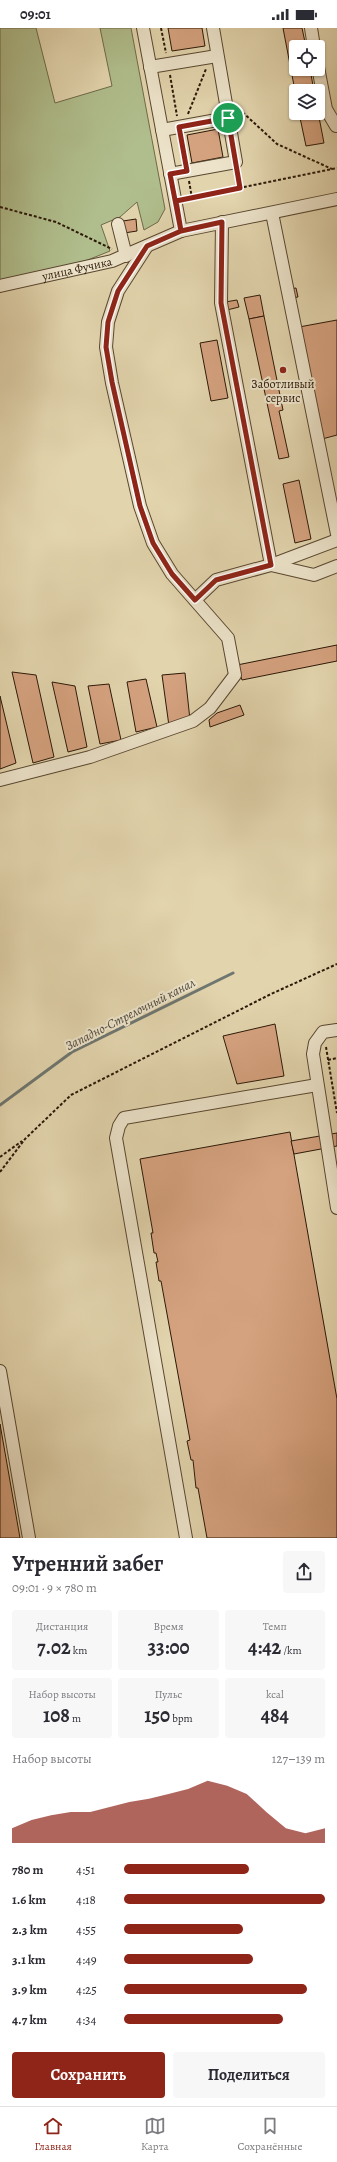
<!DOCTYPE html>
<html lang="ru">
<head>
<meta charset="utf-8">
<style>
  :root { --surface:#fff; --page:#f7f7f7; --text:#2b2b33; --muted:#7c7c81; --line:#e1e1e2; --accent:#8f2418 }
  body { margin:0; font-family:Alegreya,serif; background:var(--page); color:var(--text); height:100vh; display:flex; flex-direction:column; font-size:15px; white-space:nowrap }
  * { box-sizing:border-box; margin:0 }
  p { font-size:13px; color:var(--muted) }
  .icon { flex:none; width:22px; height:22px; fill:none; stroke:currentColor; stroke-width:2; stroke-linecap:round; stroke-linejoin:round }
  .map { position:relative; height:1510px; overflow:hidden }
  .side { display:flex; flex-direction:column; background:var(--surface); flex:1 }
  .side>* { flex:none }
  .buttons { position:absolute; left:289px; top:12px; display:grid; gap:8px }
  .buttons a { display:grid; place-items:center; width:36px; height:36px; border-radius:4px; background:var(--surface); box-shadow:0 1px 3px #0004; font-size:20px }
  .pin { position:absolute; display:grid; place-items:center; width:34px; height:34px; color:#fff; margin:-17px; border:2px solid #fff; border-radius:50%; box-shadow:0 1px 4px #0007 }
  .round { display:grid; place-items:center; flex:none; width:42px; height:42px; border-radius:4px; background:var(--page) }
  .headline { display:flex; align-items:center; justify-content:space-between; height:68px; padding:0 12px }
  h1 { font-size:22px; font-weight:600; line-height:30px }
  .stats { display:grid; grid-template-columns:repeat(3,1fr); gap:6px; height:68px; padding:4px 12px }
  .stats div { display:grid; align-content:center; border-radius:4px; background:var(--page); text-align:center }
  .stats b { font-size:20px; font-weight:600 }
  .stats small { font-size:11px; font-weight:400 }
  .stats p { font-size:11px }
  .chart { height:112px; padding:8px 12px }
  .chart p { display:flex; justify-content:space-between }
  .chart svg { width:100%; height:72px; margin-top:4px; fill:var(--accent); opacity:.7 }
  .action { display:flex; gap:8px; margin-top:auto; padding:8px 12px }
  .action a { flex:1; height:46px; border-radius:4px; background:var(--accent); color:#fff; font-size:16px; font-weight:600; line-height:46px; text-align:center }
  .action a+a { background:var(--page); color:var(--text) }
  ul { padding:0 12px; list-style:none; font-size:13px }
  li { display:grid; grid-template-columns:64px 48px 1fr; align-items:center; height:30px }
  li i { height:10px; border-radius:5px; background:var(--accent) }
  .status { display:flex; justify-content:space-between; align-items:center; height:28px; padding:0 20px; background:var(--surface); direction:ltr }
  .status svg { height:11px; fill:currentColor }
  .menu { display:flex; justify-content:space-around; align-items:center; height:56px; border-top:1px solid var(--line); background:var(--surface); font-size:11px; color:var(--muted) }
  .menu a { display:grid; justify-items:center; gap:2px }
  .menu .active { color:var(--accent) }
  .map>svg:first-child { display:block }
</style>
</head>
<body>
<div class="status"><b>09:01</b><svg viewBox="0 0 49 12"><path d="M0 12V9h3v3zM5 12V6h3v6zM10 12V3h3v9zM15 12V0h3v12zM26 1h20v11H26zM47 4h2v5h-2z"/></svg></div>
<div class="map">
<svg width="337" height="1510" viewBox="0 0 337 1510">
  <rect width="100%" height="100%" fill="#e2d4ad"/>
  <filter id="stains"><feTurbulence type="fractalNoise" baseFrequency=".005" numOctaves="4"/><feColorMatrix values="0 0 0 0 .2 0 0 0 0 .09 0 0 0 0 .02 0 0 0 .5 -.17"/></filter>
  <radialGradient id="worn" r=".72"><stop offset=".6" stop-color="#630" stop-opacity="0"/><stop offset="1" stop-color="#630" stop-opacity=".3"/></radialGradient>
  <!-- green -->
  <polygon fill="#b0bd8c" stroke="#6e6a4a" points="0,0 36,0 55,75 112,58 100,0 131,0 165,181 158,194 144,202 137,174 120,189 101,197 110,223 58,244 0,255"/>
  <g fill="none" stroke-linecap="round" stroke-linejoin="round">
    <!-- stream -->
    <polyline stroke="#6e7670" stroke-width="3" points="0,1077 72,1024 233,945"/>
  </g>
  <!-- building -->
  <g fill="#d5a27f" stroke="#2b1807">
    <polygon points="168,0 202,0 205,18 172,23"/>
    <polygon points="283,0 302,0 306,19 296,19 296,41 310,41 314,63 296,63 296,68"/>
    <polygon points="318,84 324,115 306,118 299,85"/>
    <polygon points="218,101 223,129 192,135 187,107"/>
    <polygon points="136,191 137,203 124,205 123,193"/>
    <polygon points="296,260 298,269 292,270 290,261"/>
    <polygon points="260,267 264,288 249,291 244,270"/>
    <polygon points="237,272 239,279 227,282 225,274"/>
    <polygon points="264,288 283,382 279,383 289,429 279,431 249,291"/>
    <polygon points="337,292 337,407 322,411 299,299"/>
    <polygon points="217,312 228,370 211,373 200,315"/>
    <polygon points="299,452 311,511 295,515 283,456"/>
    <polygon points="337,617 337,633 242,652 237,637"/>
    <polygon points="12,644 36,647 54,729 33,735"/>
    <polygon points="185,645 190,692 169,698 162,647"/>
    <polygon points="146,651 157,699 136,704 127,654"/>
    <polygon points="52,654 75,658 87,719 68,724"/>
    <polygon points="109,656 121,712 100,716 88,658"/>
    <polygon points="0,668 16,735 0,741"/>
    <polygon points="240,677 244,687 210,699 209,692 217,685"/>
    <polygon points="275,996 284,1048 237,1056 223,1008"/>
    <polygon points="290,1104 337,1371 337,1510 207,1510 198,1460 196,1460 193,1432 191,1432 187,1413 190,1412 161,1253 159,1253 156,1234 158,1234 156,1225 154,1225 151,1205 153,1205 140,1131"/>
    <polygon points="337,1105 337,1118 294,1126 291,1113"/>
    <polygon points="0,1396 20,1510 0,1510"/>
  </g>
  <g fill="none" stroke-linecap="round" stroke-linejoin="round">
    <!-- minor casing -->
    <g stroke="#594730" stroke-width="14">
      <g id="minor">
        <polyline points="143,0 181,203"/>
        <polyline points="311,0 314,19"/>
        <polyline points="150,39 217,28"/>
        <polyline points="318,39 326,81 336,98"/>
        <polyline points="162,102 228,90"/>
        <polyline points="170,146 236,134 213,0"/>
        <polyline points="272,185 337,506"/>
        <polyline points="222,194 221,275 271,537 314,547 337,538"/>
        <polyline points="118,196 126,228"/>
        <path id="s1" d="M0,258L112,233L181,203L337,171"/>
        <polyline points="195,572 216,552 271,537 337,512"/>
        <polyline points="0,752 90,729 193,693 210,680 235,647 228,610 172,546 153,515 140,478 112,355 106,319 108,294 118,263 147,218"/>
        <polyline points="337,1002 323,1004 315,1015 313,1026 337,1180"/>
        <polyline points="0,1343 29,1510"/>
        <polyline points="186,1510 116,1110 119,1098 124,1090 317,1057"/>
      </g>
    </g>
    <!-- path -->
    <g stroke="#2b1807" stroke-width="2" stroke-dasharray="3 2" stroke-linecap="butt">
      <polyline points="161,0 166,25"/>
      <polyline points="170,47 177,88"/>
      <polyline points="239,81 277,116 332,141"/>
      <polyline points="188,86 206,41"/>
      <polyline points="181,110 185,133"/>
      <polyline points="237,145 240,160"/>
      <polyline points="189,153 192,170"/>
      <polyline points="185,171 337,140"/>
      <polyline points="0,179 56,194 112,221"/>
      <polyline points="326,1019 337,1085"/>
      <polyline points="328,1032 337,1030"/>
      <polyline points="0,1129 22,1113"/>
      <polyline points="0,1144 25,1111 71,1067 271,966 337,936"/>
    </g>
    <!-- minor -->
    <use href="#minor" stroke="#ece3ca" stroke-width="12"/>
  </g>
  <g fill="none" stroke-linecap="round" stroke-linejoin="round">
    <!-- route casing -->
    <g stroke="#fff" stroke-width="8">
      <polyline id="route" points="228,90 240,160 176,173 181,203 147,218 118,263 108,294 106,319 112,354 140,478 153,515 172,546 195,572 216,552 271,537 221,275 222,194 181,203 170,146 187,143 179,99 228,90"/>
    </g>
    <!-- route -->
    <use href="#route" stroke="#8f2418" stroke-width="5"/>
  </g>
  <!-- markers -->
  <circle fill="#8f2418" stroke="#ece3ca" stroke-width="1.5" cx="283" cy="342" r="4"/>
  <g text-anchor="middle" dominant-baseline="central" stroke-width="4" stroke-linejoin="round" paint-order="stroke">
    <!-- street labels -->
    <g font-size="12" fill="#2b1807" stroke="#ece3ca">
      <text stroke="none"><textPath href="#s1" startOffset="79">улица Фучика</textPath></text>
    </g>
    <!-- poi labels -->
    <g font-size="12" fill="#2b1807" stroke="#ece3ca">
      <text x="283" y="356">Заботливый<tspan x="283" dy="14">сервис</tspan></text>
    </g>
    <!-- water labels -->
    <g font-size="13" font-style="italic" fill="#4d473c" stroke="#ece3ca">
      <text transform="translate(130 986) rotate(-27)">Западно-Стрелочный канал</text>
    </g>
  </g>
  <rect width="100%" height="100%" filter="url(#stains)"/>
  <rect width="100%" height="100%" fill="url(#worn)"/>
</svg>
<div class="buttons">
<a><svg class="icon" aria-label="locate" viewBox="0 0 24 24"><circle cx="12" cy="12" r="6"/><path d="M12 2v4M12 18v4M2 12h4M18 12h4"/></svg></a>
<a><svg class="icon" aria-label="layers" viewBox="0 0 24 24"><path d="M12 4l9 5-9 5-9-5zM3 14l9 5 9-5"/></svg></a>
</div>
<div class="pin" style="left:228px;top:90px;background:#1e9e55"><svg class="icon" aria-label="arrive" viewBox="0 0 24 24"><path d="M6 21V4h12l-3 4 3 4H6"/></svg></div>
</div>
<section class="side">
<div class="headline"><div><h1>Утренний забег</h1><p>09:01 · 9 × 780 m</p></div><a class="round"><svg class="icon" aria-label="share" viewBox="0 0 24 24"><path d="M12 15V3M7 8l5-5 5 5M5 13v7h14v-7"/></svg></a></div>
<div class="stats">
<div><p>Дистанция</p><b>7.02<small> km</small></b></div>
<div><p>Время</p><b>33:00</b></div>
<div><p>Темп</p><b>4:42<small> /km</small></b></div>
</div>
<div class="stats">
<div><p>Набор высоты</p><b>108<small> m</small></b></div>
<div><p>Пульс</p><b>150<small> bpm</small></b></div>
<div><p>kcal</p><b>484</b></div>
</div>
<div class="chart"><p><span>Набор высоты</span>127–139 m</p>
<svg viewBox="0 0 160 44" preserveAspectRatio="none"><path d="M0 44V35L10 30L20 27L30 25L40 25L50 22L60 19L70 17L80 14L90 11L100 6L110 9L120 14L130 25L140 35L150 38L160 35V44z"/></svg>
</div>
<ul>
<li><b>780 m</b>4:51<i style="width:62%"></i></li>
<li><b>1.6 km</b>4:18<i style="width:100%"></i></li>
<li><b>2.3 km</b>4:55<i style="width:59%"></i></li>
<li><b>3.1 km</b>4:49<i style="width:64%"></i></li>
<li><b>3.9 km</b>4:25<i style="width:91%"></i></li>
<li><b>4.7 km</b>4:34<i style="width:79%"></i></li>
</ul>
<div class="action"><a>Сохранить</a><a>Поделиться</a></div>
</section>
<nav class="menu">
<a class="active"><svg class="icon" aria-label="home" viewBox="0 0 24 24"><path d="M3 11l9-7 9 7M6 9v11h12V9"/></svg>Главная</a>
<a><svg class="icon" aria-label="map" viewBox="0 0 24 24"><path d="M3 6l6-2 6 2 6-2v14l-6 2-6-2-6 2zM9 4v14M15 6v14"/></svg>Карта</a>
<a><svg class="icon" aria-label="saved" viewBox="0 0 24 24"><path d="M7 4h10v16l-5-4-5 4z"/></svg>Сохранённые</a>
</nav>
</body>
</html>
